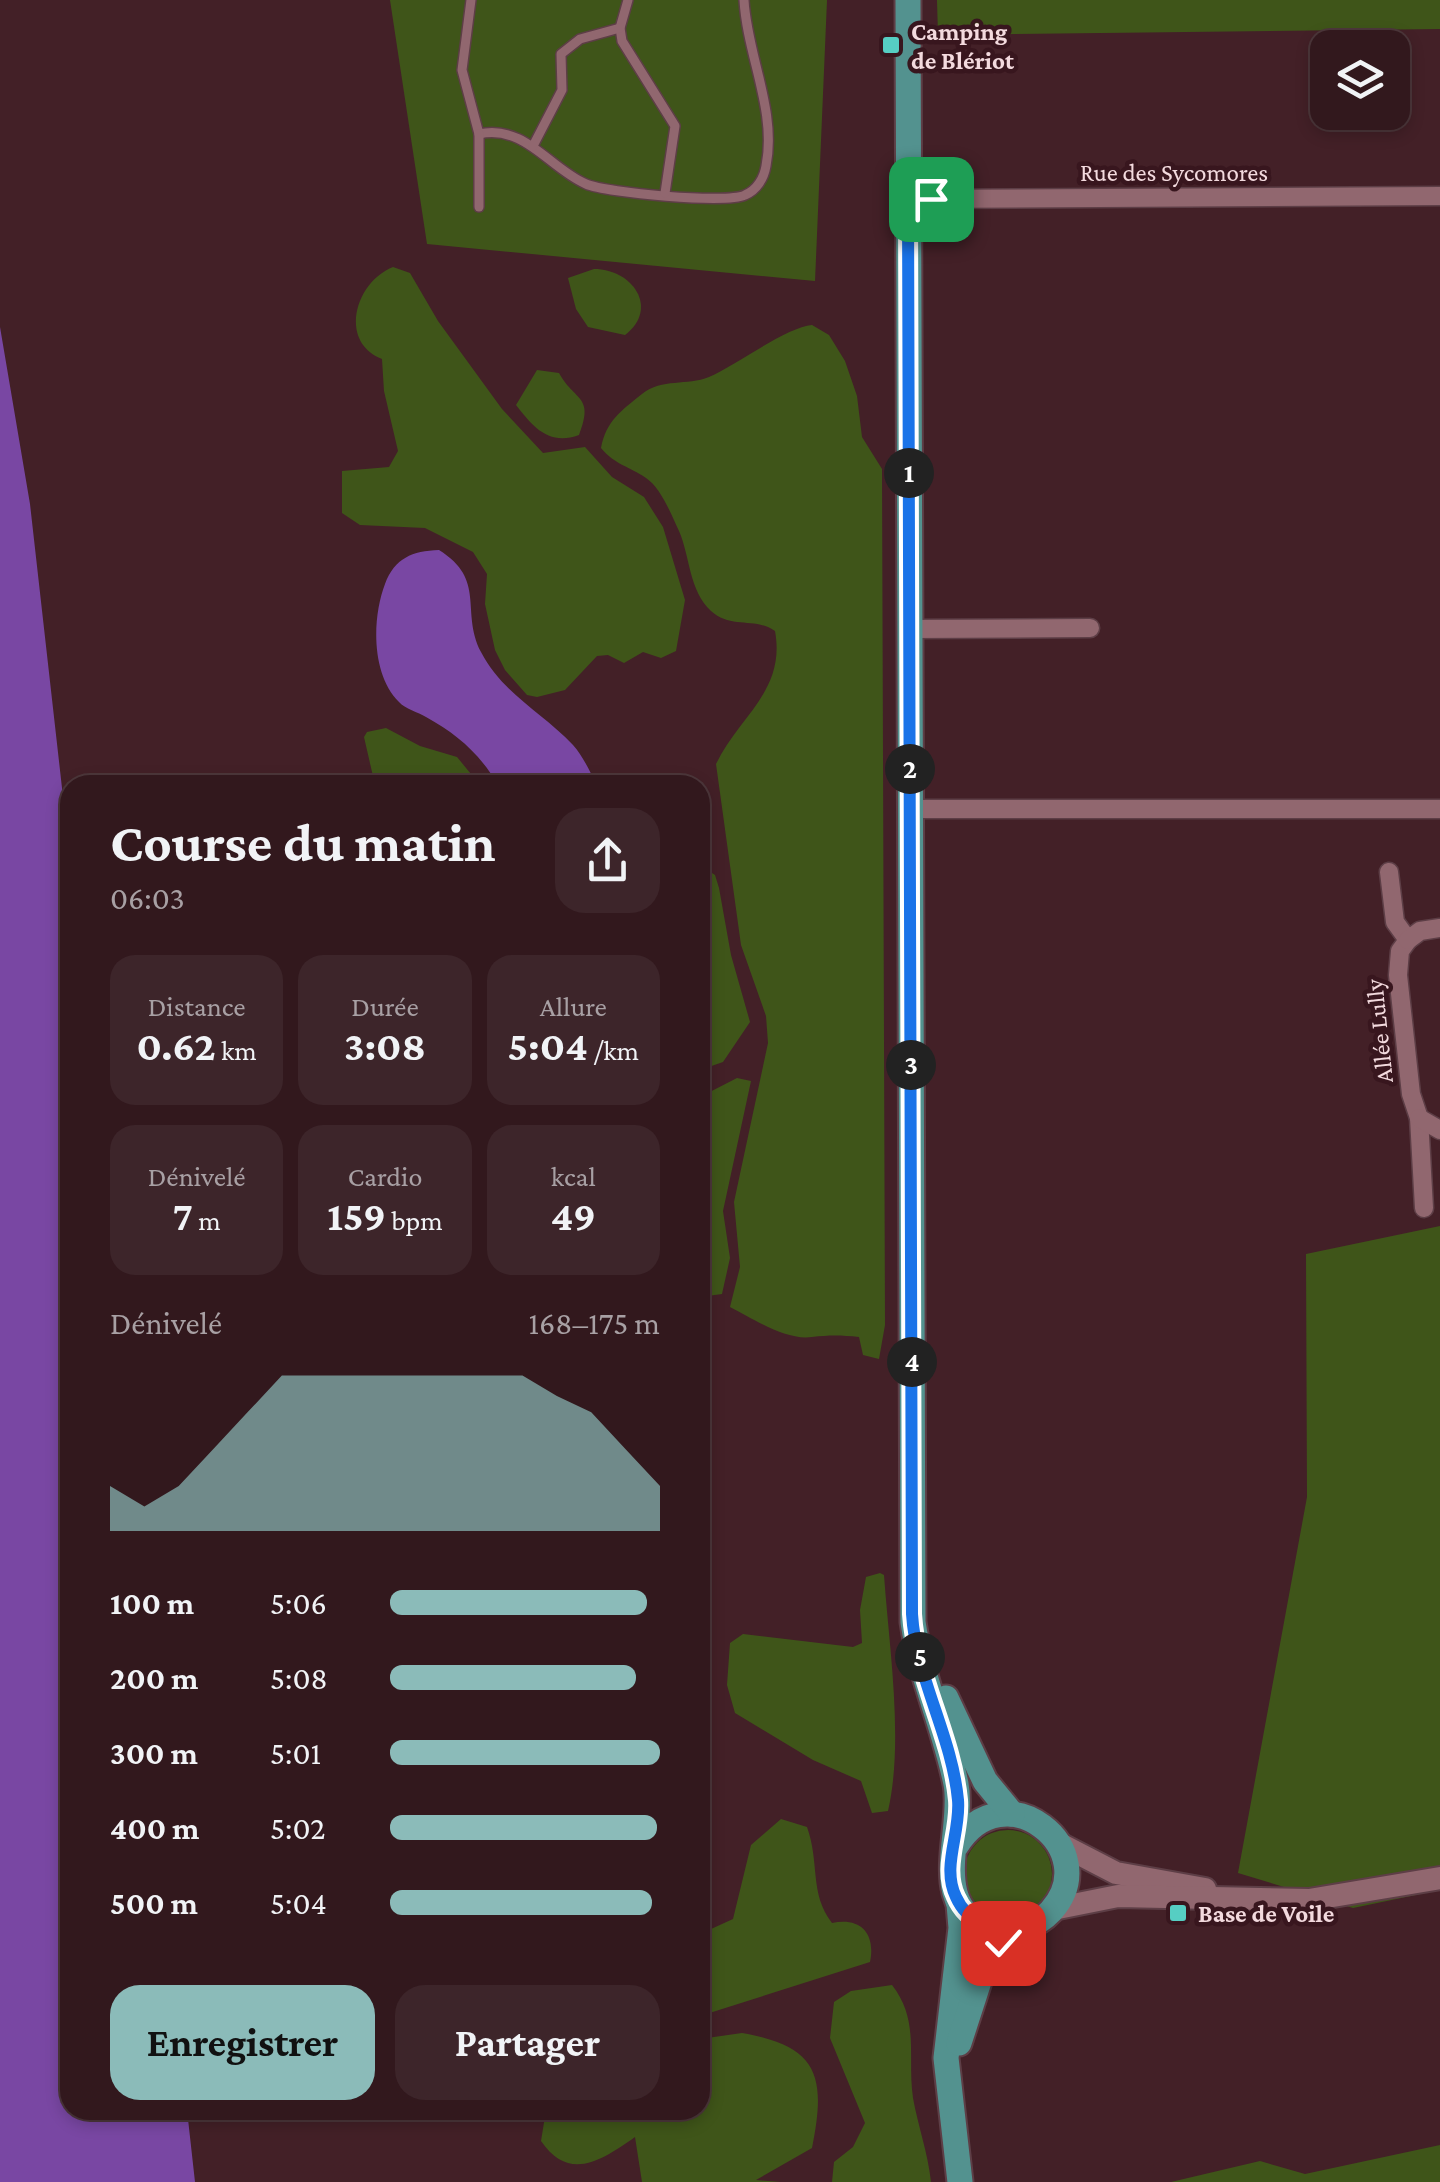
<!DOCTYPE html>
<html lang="fr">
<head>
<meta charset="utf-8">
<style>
  :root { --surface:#32181d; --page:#3d252a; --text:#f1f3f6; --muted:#a8a0a4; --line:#4d373b; --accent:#8bbbb9 }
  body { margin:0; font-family:"Crimson Pro",serif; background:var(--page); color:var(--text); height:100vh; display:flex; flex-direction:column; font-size:38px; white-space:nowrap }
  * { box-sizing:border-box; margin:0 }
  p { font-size:32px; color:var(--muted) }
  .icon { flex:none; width:55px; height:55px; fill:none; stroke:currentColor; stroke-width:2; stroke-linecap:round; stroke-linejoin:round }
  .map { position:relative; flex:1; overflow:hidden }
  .sheet { position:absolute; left:60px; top:775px; width:650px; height:1345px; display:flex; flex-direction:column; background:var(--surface); border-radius:30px; box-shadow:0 5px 15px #0003,0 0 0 2px var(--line) }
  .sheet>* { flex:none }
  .fabs { position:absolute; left:1310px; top:30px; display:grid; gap:20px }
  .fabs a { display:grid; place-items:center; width:100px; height:100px; border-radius:20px; background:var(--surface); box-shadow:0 5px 15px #0003,0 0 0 2px var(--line); font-size:50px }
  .pin { position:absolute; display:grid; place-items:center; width:85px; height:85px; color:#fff; margin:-42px; border-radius:20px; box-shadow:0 5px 15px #0006 }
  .km { position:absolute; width:50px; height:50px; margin:-25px; border-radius:50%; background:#222; color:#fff; font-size:28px; line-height:50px; text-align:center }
  .round { display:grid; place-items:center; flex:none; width:105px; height:105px; border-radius:30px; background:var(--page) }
  .headline { display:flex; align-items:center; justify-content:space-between; height:170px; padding:0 50px }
  h1 { font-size:55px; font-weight:700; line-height:75px }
  .figures { display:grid; grid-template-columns:repeat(3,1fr); gap:15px; height:170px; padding:10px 50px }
  .figures div { display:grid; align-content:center; border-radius:25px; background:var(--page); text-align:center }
  .figures b { font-size:42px; font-weight:700 }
  .figures small { font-size:28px; font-weight:400 }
  .figures p { font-size:28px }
  .chart { height:280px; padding:20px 50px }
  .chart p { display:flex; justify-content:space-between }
  .chart svg { width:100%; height:180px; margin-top:10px; fill:var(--accent); opacity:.7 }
  .button { display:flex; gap:20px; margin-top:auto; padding:20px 50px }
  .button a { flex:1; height:115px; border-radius:30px; background:var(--accent); color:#111; font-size:40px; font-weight:700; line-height:115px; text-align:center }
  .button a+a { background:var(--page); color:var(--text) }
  ul { padding:0 50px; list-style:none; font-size:32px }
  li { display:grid; grid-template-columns:160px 120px 1fr; align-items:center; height:75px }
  li i { height:25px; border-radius:12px; background:var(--accent) }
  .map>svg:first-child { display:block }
</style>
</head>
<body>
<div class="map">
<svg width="1440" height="2182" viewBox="0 0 1440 2182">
  <rect width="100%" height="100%" fill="#432027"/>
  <!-- green -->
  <g fill="#3f5519">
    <polygon points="390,0 827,0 815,281 427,244"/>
    <polygon points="937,0 1440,0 1440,29 938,35"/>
    <path d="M393,267L410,273L438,321L502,409L543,453L585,447L612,477L644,497L663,527L685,600L676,651L661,658L643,652L624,663L608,655L597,656L565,690L537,697L527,695L505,670L495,650L485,604L487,574L473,552L425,528L360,525L342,513V471L389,467L398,451L384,391L382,359C338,342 355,282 393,267Z"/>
    <path d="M594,269C632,269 660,308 625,335L588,327L576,309L568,278Z"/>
    <path d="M812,325L829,335L845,361L857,396L862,437L882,469L885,1325L879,1359L863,1355L859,1337C841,1335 829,1335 812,1337C786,1341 752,1318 730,1307L740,1267L734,1202L768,1043L766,1016L741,945L716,764C739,716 786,691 775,631C755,617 731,629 711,611C689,591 690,556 679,531C671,514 661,488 646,478C629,466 615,465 601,448C606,421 621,411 642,394C662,378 687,386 709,377C736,365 787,327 812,325Z"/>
    <path d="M537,370L559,373C574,401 595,395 579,435C549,446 533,427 516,405Z"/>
    <polygon points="386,728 420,746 457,757 480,785 375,785 364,737 367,732"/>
    <polygon points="700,865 715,875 719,888 731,955 750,1022 723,1062 700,1070"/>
    <polygon points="737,1078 751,1081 723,1211 730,1258 722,1294 700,1297 700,1097"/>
    <polygon points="1440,1226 1440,1890 1353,1908 1238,1873 1307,1497 1306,1254"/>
    <path d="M880,1573L884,1575C889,1647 904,1741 888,1811L872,1813L861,1781L813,1760L735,1713L727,1685L730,1643L743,1634L853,1647L862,1643L860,1610L866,1577Z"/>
    <path d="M781,1819L807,1827C820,1863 809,1893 832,1923C860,1917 876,1933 870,1962L700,2016V1934L733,1919L751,1845Z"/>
    <circle cx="1008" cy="1874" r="44"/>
    <path d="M892,1985C920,2021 907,2056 913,2098C918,2126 928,2153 931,2182H832L834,2162L853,2147L865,2123L830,2038L834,2002L851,1991Z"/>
    <path d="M742,2033C820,2046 826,2078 812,2148L756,2180L780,2182H642L635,2137C601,2161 569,2182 541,2141L546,2110H700V2039Z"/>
    <polygon points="1440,2145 1440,2182 1171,2182 1260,2161 1305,2174"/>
  </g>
  <!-- water -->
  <g fill="#7947a3">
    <polygon points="0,327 30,504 70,859 70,2110 187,2110 195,2182 0,2182"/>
    <path d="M439,550C487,580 460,611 481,652C503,694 542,712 573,745C583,756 590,772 597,785H498C480,754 457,734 426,717C418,712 405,709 399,702C371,674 372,618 385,584C395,558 412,551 439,550Z"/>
  </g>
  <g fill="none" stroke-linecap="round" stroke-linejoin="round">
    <!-- lane casing -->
    <g stroke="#5d3e46" stroke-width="12">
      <g id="lane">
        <path d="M471,0L462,70L479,134C525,124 549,168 586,184C607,193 726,204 745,195C757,190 764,178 766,166C777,111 747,55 744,0"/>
        <polyline points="628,0 620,28 622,41 675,126 665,193"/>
        <polyline points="533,146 562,90 561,54 580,39 620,28"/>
        <polyline points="479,207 479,134"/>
      </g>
    </g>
    <!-- street casing -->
    <g stroke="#5d3e46" stroke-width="21">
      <g id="street">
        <polyline points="908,199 1440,196"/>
        <polyline points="910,629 1090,628"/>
        <polyline points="911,809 1440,809"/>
        <polyline points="1389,872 1395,922 1408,940 1400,951 1398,975 1411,1094 1419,1118 1424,1208"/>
        <polyline points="1408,940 1420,931 1440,928"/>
        <polyline points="1419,1118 1440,1130"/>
      </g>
    </g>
    <!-- secondary casing -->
    <g stroke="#5d3e46" stroke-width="26">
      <g id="secondary">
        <polyline points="1058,1843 1116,1873 1205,1889"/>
        <polyline points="1053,1909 1118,1896 1309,1900 1440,1878"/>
      </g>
    </g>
    <!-- primary casing -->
    <g stroke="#5d3e46" stroke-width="29">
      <g id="primary">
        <path d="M908,0L913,1622C921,1678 945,1729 956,1784C965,1832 924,1913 996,1929C1016,1933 1037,1926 1051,1911C1106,1850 1004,1768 956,1846"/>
        <polyline points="946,1698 985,1781 1012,1814"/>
        <polyline points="959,1904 961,1928 946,2058 960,2182"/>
        <polyline points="959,2043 984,1966 1020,1929"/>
      </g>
    </g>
    <!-- lane -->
    <use href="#lane" stroke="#91676f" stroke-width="9"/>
    <!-- street -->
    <use href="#street" stroke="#91676f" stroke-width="18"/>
    <!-- secondary -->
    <use href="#secondary" stroke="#91676f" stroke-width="22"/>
    <!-- primary -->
    <use href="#primary" stroke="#53928f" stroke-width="25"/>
  </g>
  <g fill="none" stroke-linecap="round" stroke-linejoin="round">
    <!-- route casing -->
    <g stroke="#fff" stroke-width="20">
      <path id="route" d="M931,199H908L912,1614C916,1678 952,1736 958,1800C961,1832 941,1867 956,1897C967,1922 994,1933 1020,1928L1003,1943"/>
    </g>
    <!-- route -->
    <use href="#route" stroke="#1a73e8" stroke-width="12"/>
  </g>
  <!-- markers -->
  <g fill="#56cec3" stroke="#38161e" stroke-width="4">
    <rect x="881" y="35" width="20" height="20" rx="5"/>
    <rect x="1168" y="1903" width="20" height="20" rx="5"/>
  </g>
  <g text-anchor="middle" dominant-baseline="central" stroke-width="9" stroke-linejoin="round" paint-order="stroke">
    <!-- poi labels -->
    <g font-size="25" font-weight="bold" fill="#f3dade" stroke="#38161e" text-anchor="start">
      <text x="911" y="31">Camping<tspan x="911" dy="29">de Blériot</tspan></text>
      <text x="1198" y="1913">Base de Voile</text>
    </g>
    <!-- street labels -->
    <g font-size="25" fill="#f3dade" stroke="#38161e">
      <text x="1174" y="172">Rue des Sycomores</text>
      <text transform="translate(1379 1031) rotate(-96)">Allée Lully</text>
    </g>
  </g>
</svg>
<div class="fabs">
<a><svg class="icon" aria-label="layers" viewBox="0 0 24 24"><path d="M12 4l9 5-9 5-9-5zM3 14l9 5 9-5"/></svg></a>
</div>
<div class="pin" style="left:931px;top:199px;background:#1e9e55"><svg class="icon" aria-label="arrive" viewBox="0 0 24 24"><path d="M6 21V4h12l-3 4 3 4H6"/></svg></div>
<div class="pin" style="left:1003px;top:1943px;background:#d93025"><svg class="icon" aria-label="check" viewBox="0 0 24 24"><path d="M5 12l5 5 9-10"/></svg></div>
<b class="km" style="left:909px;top:473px">1</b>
<b class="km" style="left:910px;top:769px">2</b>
<b class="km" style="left:911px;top:1065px">3</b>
<b class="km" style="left:912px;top:1362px">4</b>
<b class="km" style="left:920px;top:1657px">5</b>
<section class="sheet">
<div class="headline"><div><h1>Course du matin</h1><p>06:03</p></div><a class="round"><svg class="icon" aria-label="share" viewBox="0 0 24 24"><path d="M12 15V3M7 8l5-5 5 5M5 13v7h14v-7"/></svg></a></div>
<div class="figures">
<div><p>Distance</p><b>0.62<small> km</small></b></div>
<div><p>Durée</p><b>3:08</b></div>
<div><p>Allure</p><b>5:04<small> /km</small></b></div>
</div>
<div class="figures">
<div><p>Dénivelé</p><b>7<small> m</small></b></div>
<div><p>Cardio</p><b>159<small> bpm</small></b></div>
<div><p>kcal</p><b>49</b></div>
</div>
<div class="chart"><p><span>Dénivelé</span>168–175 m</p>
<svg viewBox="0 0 160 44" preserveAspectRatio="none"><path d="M0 44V33L10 38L20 33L30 24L40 15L50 6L60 6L70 6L80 6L90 6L100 6L110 6L120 6L130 11L140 15L150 24L160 33V44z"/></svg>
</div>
<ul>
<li><b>100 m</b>5:06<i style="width:95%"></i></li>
<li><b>200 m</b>5:08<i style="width:91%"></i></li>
<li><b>300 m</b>5:01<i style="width:100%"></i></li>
<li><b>400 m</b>5:02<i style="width:99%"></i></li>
<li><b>500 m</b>5:04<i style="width:97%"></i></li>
</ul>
<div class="button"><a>Enregistrer</a><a>Partager</a></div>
</section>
</div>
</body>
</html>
